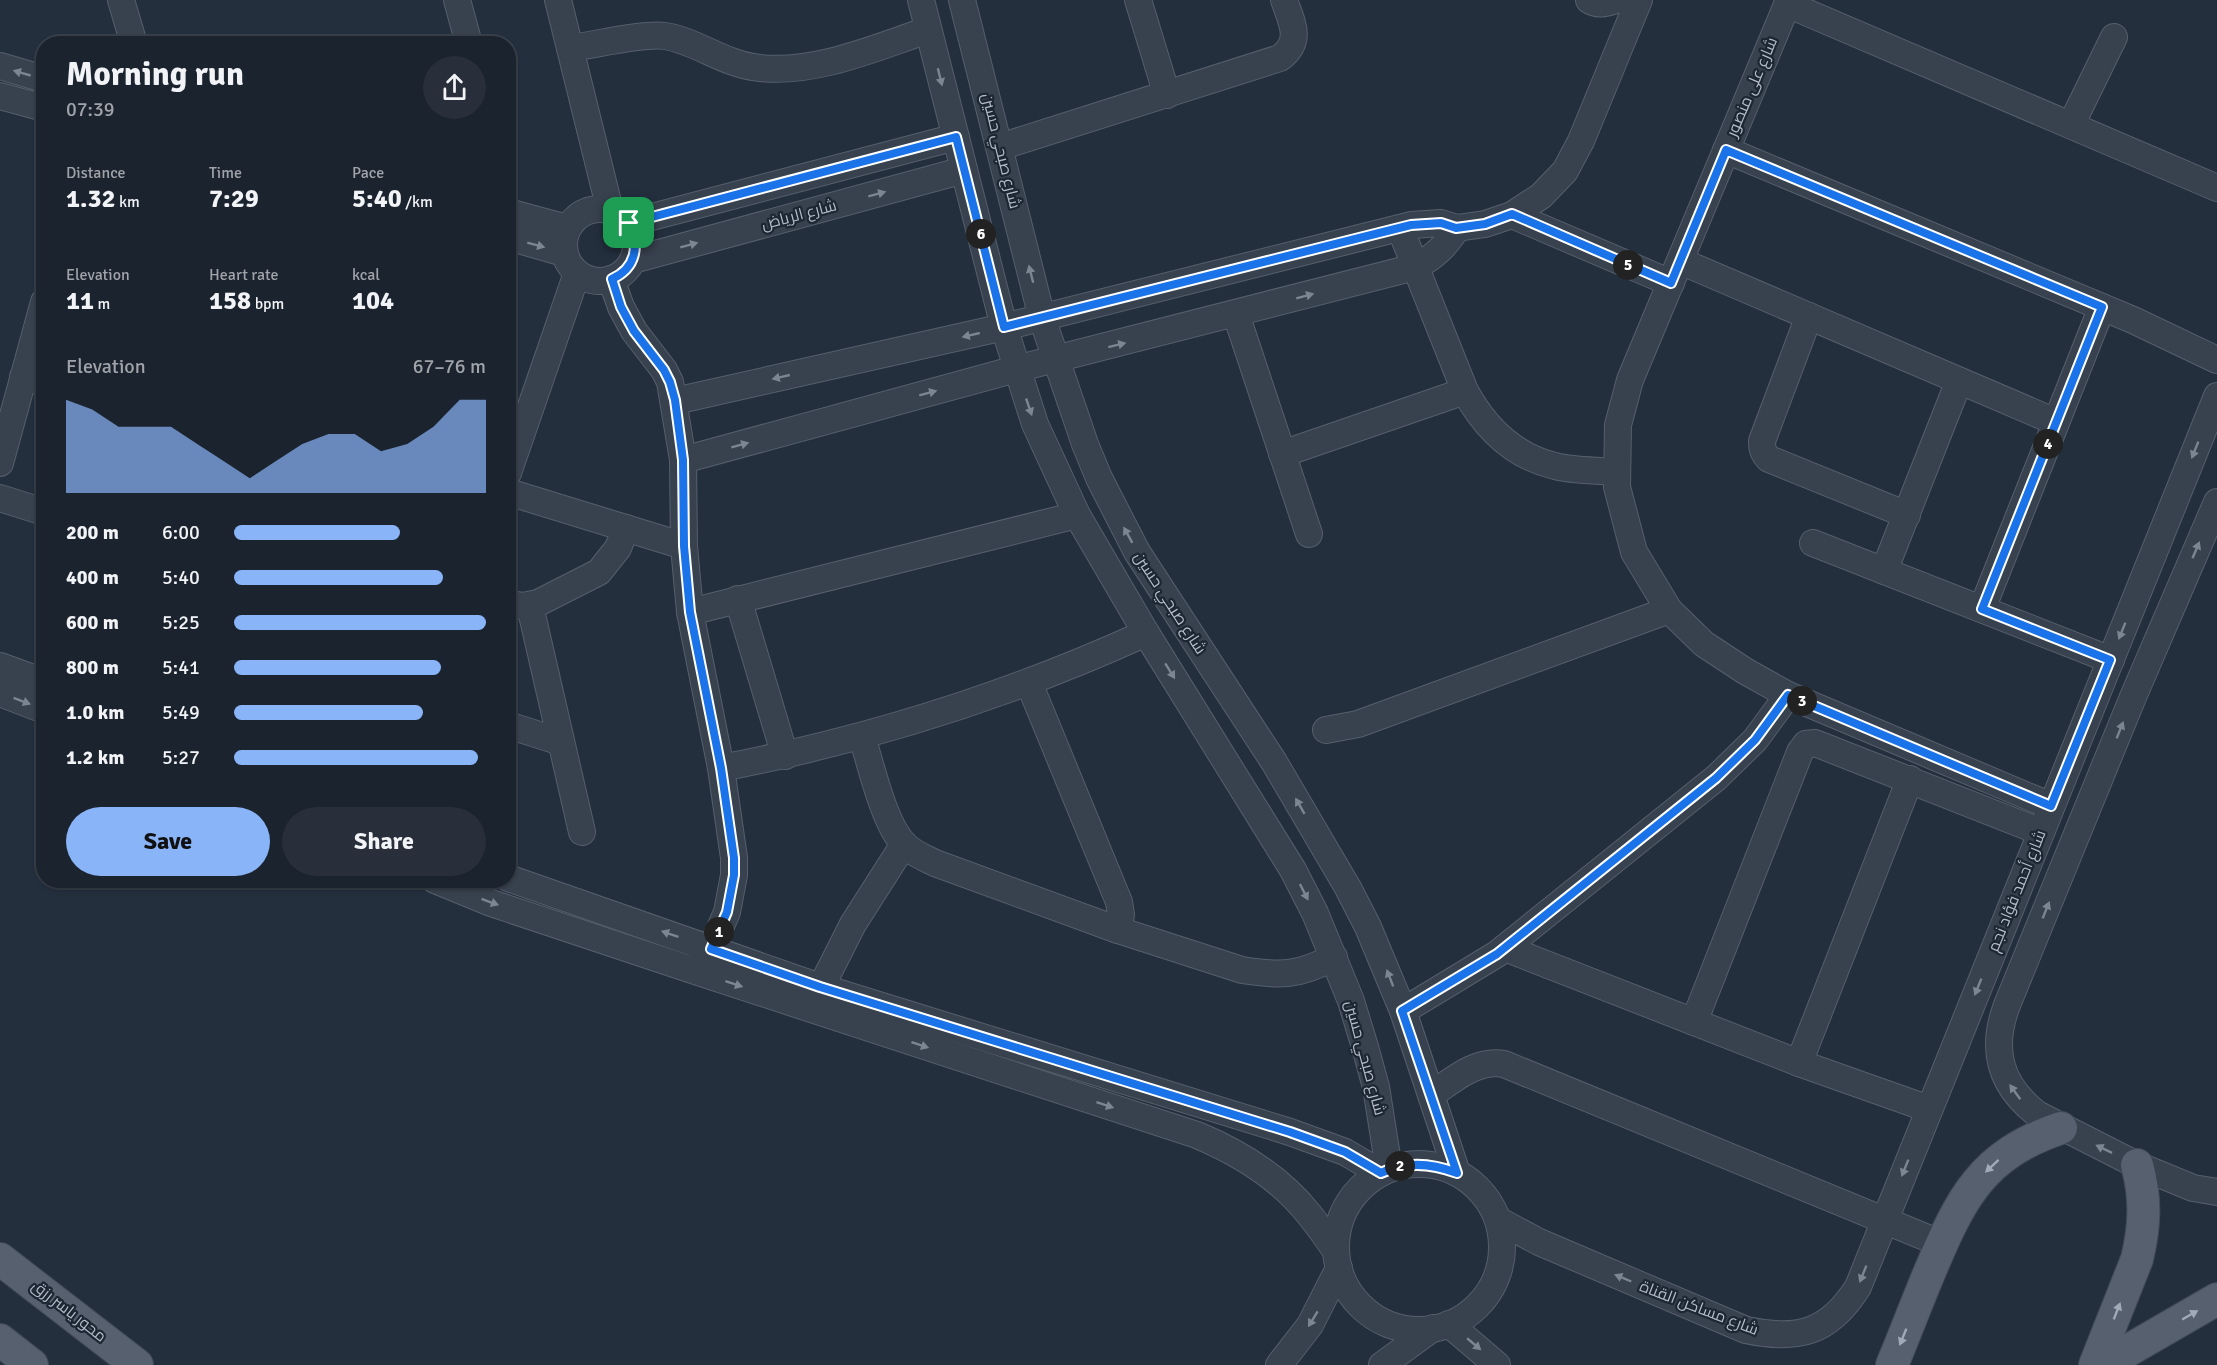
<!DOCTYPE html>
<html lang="en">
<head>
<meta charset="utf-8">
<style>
  :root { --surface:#1b232e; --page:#282f3a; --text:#f1f3f6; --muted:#a0a4aa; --line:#39404a; --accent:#8ab4f8 }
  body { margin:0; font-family:Signika,Cairo,sans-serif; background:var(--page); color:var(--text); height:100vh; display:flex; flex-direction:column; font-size:22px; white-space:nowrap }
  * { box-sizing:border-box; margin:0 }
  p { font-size:20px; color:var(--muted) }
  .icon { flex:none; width:33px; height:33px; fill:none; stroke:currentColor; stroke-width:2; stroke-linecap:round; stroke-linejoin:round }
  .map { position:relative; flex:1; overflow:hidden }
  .sheet { position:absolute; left:36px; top:36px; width:480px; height:852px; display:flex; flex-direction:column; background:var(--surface); border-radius:24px; box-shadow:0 2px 4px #0004,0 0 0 2px var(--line) }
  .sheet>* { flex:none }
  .pin { position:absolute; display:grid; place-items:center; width:51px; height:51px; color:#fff; margin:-26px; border-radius:12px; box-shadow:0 3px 9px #0006 }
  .km { position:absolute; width:30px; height:30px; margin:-15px; border-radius:50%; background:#222; color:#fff; font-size:16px; line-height:30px; text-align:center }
  .round { display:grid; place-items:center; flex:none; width:63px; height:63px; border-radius:32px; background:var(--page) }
  .summary { display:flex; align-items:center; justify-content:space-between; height:102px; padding:0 30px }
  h1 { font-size:33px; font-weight:700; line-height:45px }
  .stats { display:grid; grid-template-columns:repeat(3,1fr); gap:9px; height:102px; padding:6px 30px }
  .stats div { display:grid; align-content:center }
  .stats b { font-size:26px; font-weight:700 }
  .stats small { font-size:16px; font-weight:400 }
  .stats p { font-size:16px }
  .chart { height:168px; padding:12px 30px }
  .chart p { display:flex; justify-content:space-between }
  .chart svg { width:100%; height:108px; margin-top:6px; fill:var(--accent); opacity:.7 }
  .cta { display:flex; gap:12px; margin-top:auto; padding:12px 30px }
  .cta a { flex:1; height:69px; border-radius:36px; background:var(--accent); color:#111; font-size:24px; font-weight:700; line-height:69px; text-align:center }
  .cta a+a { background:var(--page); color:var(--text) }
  ul { padding:0 30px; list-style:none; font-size:20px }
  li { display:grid; grid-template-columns:96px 72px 1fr; align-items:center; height:45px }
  li i { height:15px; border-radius:8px; background:var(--accent) }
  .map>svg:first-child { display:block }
</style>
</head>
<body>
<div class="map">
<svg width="2217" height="1365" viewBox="0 0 2217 1365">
  <rect width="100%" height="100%" fill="#242f3e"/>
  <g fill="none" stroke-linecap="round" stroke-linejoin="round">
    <!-- minor casing -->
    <g stroke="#565f6c" stroke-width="28">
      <g id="minor">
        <polyline points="121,0 134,44"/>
        <polyline points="457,0 469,44"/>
        <polyline points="558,0 610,210"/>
        <polyline points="921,0 1004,327 1035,424 1077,515 1146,633 1293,870 1315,913 1351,1001 1365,1047 1376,1087 1389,1169"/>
        <polyline points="962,0 1042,318 1085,444 1099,478 1137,552 1274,762 1348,888 1368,927 1403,1011 1457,1173"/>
        <polyline points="1138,0 1167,95"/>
        <path d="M1589,0C1598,6 1606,3 1616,0"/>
        <polyline points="1789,0 1630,380 1618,425 1617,487 1634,552 1669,610 1704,644 1745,671 1788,695 2051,806"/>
        <polyline points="1787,4 2217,188"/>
        <path d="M570,48C595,45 643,33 665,36C697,41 725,65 760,68C816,74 877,47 928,30"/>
        <polyline points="0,66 44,79"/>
        <polyline points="0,96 44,108"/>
        <polyline points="2071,125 2114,37"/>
        <path d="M1000,147L1280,58C1303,41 1292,23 1284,0"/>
        <polyline points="1726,150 2133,320 2217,360"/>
        <circle cx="600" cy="245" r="36"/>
        <polyline points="508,212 567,228"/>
        <polyline points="1512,215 1671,283"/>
        <polyline points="629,223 956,137"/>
        <path d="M1400,228L1465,391C1485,428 1513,456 1555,466C1574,471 1596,470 1616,472"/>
        <polyline points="508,237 564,253"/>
        <polyline points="633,260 964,170"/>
        <polyline points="1680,261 2056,422"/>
        <polyline points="611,279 621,307 634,331 664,370 670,382 683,460 684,546 690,612 721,768 734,858 734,875 727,912 711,949 701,961"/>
        <polyline points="1236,314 1309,534"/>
        <path d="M1809,316L1762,441C1762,449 1763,453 1769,459L1907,515"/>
        <polyline points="23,377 44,383"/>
        <polyline points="675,401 1004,327 1411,225 1441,223 1457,228 1485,224 1512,215 1541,196 1565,171 1581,141 1639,0"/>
        <polyline points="1282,454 1465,391"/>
        <path d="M683,460L1016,369L1415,267C1434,257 1446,246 1457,228"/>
        <polyline points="0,463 44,302"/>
        <polyline points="508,473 577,273"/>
        <polyline points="508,492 684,546"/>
        <polyline points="0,498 44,512"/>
        <path d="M2217,502L2133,697L2007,1005C1990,1050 2000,1085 2037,1114L2137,1165L2193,1188L2217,1192"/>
        <polyline points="1813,543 2111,660"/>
        <polyline points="1884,571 1959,381"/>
        <polyline points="738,599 785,756"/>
        <polyline points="508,604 523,606 538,603 599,572 618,548 626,528"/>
        <polyline points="530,606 582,832"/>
        <polyline points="1982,609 2102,307"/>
        <polyline points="690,612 1077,515"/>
        <polyline points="0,666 44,682"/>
        <polyline points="1029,683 1119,902 1121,915 1118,930"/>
        <polyline points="0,693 44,710"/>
        <polyline points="508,725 561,742"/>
        <polyline points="1326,730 1358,724 1669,610"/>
        <path d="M862,737C871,765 884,824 904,844C912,853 925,858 935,863L1118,930L1242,970C1280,976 1299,976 1334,957"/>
        <path d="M721,768C867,740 1010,695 1146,633"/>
        <polyline points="508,878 820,987 1290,1132 1345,1152 1381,1173"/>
        <path d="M435,880L491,903L692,970L1197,1135C1240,1153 1279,1177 1308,1213C1318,1225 1327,1238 1336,1251"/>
        <polyline points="1505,948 1799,1063 1929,1109"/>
        <polyline points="813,1003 853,924 904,844"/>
        <polyline points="1403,1011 1497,954 1716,778 1755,740 1788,695"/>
        <polyline points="1694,1022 1800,752 1806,744 1815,743 2041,832"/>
        <polyline points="1799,1063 1910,779"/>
        <path d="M1431,1095C1453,1080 1476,1059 1504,1064L1942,1244"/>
        <circle cx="1419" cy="1247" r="83"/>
        <path d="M1498,1220L1539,1242L1746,1330C1798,1341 1829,1333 1858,1287L2217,396"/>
        <polyline points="1449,1324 1497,1365"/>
        <polyline points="1279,1365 1310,1325 1339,1268"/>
        <polyline points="1382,1365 1433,1328"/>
      </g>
    </g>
    <!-- major casing -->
    <g stroke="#414a57" stroke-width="34">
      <g id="major">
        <polyline points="0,1259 137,1365"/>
        <polyline points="0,1340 32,1365"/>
        <path d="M1892,1365C1905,1334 1917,1302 1930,1271C1961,1198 1981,1155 2061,1128"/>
        <path d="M2095,1365L2137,1259C2145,1226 2146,1197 2137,1165"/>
        <polyline points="2103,1365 2217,1299"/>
      </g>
    </g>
    <!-- minor -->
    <use href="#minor" stroke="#38414e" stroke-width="26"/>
    <!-- major -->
    <use href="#major" stroke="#56606e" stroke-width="32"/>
  </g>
  <!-- one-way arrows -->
  <defs><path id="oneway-solid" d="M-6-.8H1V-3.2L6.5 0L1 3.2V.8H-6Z" transform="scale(1.5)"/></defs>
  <g fill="#7c8592">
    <use href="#oneway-solid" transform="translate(22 73) rotate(-164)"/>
    <use href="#oneway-solid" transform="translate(940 77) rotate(76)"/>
    <use href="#oneway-solid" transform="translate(877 194) rotate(-15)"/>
    <use href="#oneway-solid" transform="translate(536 245) rotate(15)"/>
    <use href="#oneway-solid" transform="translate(689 245) rotate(-15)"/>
    <use href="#oneway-solid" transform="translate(1031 274) rotate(-104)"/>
    <use href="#oneway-solid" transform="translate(1305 296) rotate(-15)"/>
    <use href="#oneway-solid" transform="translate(971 335) rotate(167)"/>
    <use href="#oneway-solid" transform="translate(1117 345) rotate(-14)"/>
    <use href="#oneway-solid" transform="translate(781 377) rotate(167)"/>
    <use href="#oneway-solid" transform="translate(928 393) rotate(-15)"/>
    <use href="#oneway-solid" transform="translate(1029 407) rotate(71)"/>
    <use href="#oneway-solid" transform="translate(740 445) rotate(-15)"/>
    <use href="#oneway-solid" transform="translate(2195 450) rotate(112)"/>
    <use href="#oneway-solid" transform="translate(1128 535) rotate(-119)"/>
    <use href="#oneway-solid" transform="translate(2196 550) rotate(-67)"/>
    <use href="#oneway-solid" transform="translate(2122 631) rotate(112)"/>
    <use href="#oneway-solid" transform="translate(1170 671) rotate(58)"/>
    <use href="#oneway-solid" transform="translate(22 701) rotate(21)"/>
    <use href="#oneway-solid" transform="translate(2120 730) rotate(-68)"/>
    <use href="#oneway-solid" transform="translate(1300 806) rotate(-120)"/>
    <use href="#oneway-solid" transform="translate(1304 892) rotate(63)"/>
    <use href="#oneway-solid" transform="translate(490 902) rotate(20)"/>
    <use href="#oneway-solid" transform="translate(2046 910) rotate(-68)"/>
    <use href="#oneway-solid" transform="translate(670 934) rotate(-161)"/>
    <use href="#oneway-solid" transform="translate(1390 978) rotate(-111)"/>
    <use href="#oneway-solid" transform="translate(734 984) rotate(18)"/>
    <use href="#oneway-solid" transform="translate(1978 987) rotate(112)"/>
    <use href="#oneway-solid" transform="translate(920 1045) rotate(18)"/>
    <use href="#oneway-solid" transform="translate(2015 1092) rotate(-126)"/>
    <use href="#oneway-solid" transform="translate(1105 1105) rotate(18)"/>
    <use href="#oneway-solid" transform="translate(2104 1149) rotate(-154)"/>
    <use href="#oneway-solid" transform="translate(1905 1168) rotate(112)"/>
    <use href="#oneway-solid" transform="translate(1863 1274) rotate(112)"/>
    <use href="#oneway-solid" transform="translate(1623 1278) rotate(-157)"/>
    <use href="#oneway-solid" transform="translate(1313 1319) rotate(121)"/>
    <use href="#oneway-solid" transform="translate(1474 1344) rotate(40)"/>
  </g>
  <g fill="#a1aab7">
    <use href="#oneway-solid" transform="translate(1992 1166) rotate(137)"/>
    <use href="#oneway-solid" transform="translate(2117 1311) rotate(-69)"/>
    <use href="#oneway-solid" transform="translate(2190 1315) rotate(-30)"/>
    <use href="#oneway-solid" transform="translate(1903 1337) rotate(112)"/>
  </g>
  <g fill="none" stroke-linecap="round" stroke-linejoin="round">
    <!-- route casing -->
    <g stroke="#fff" stroke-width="12">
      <path id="route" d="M956,137L1004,327L1411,225L1441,223L1456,228L1485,224L1512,214L1671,283L1726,150L2102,307L1982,609L2110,660L2051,806L1788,695L1755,740L1716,778L1497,954L1402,1011L1457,1173C1431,1163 1406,1161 1381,1173L1345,1152L1290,1132L820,987L711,949L727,912L734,875V858L721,768L690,612L684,546L683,460L675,400L670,382L664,370L634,331L621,307L612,279C636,268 640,246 629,223Z"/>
    </g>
    <!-- route -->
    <use href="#route" stroke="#1a73e8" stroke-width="8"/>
  </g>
  <g text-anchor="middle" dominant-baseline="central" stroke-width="4.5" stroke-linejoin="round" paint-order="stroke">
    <!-- street labels -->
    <g font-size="16" fill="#b4bcc9" stroke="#1d2633">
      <text transform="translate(1752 87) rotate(-67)">شارع على منصور</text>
      <text transform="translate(1001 151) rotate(76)">شارع صبحي حسين</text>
      <text transform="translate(799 215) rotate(-15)">شارع الرياض</text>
      <text transform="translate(1170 603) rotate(57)">شارع صبحي حسين</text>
      <text transform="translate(2017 891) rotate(-68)">شارع أحمد فؤاد نجم</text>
      <text transform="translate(1365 1058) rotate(75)">شارع صبحي حسين</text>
      <text transform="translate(1699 1308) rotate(21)">شارع مساكن القناة</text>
      <text transform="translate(69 1311) rotate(38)">محور ياسر رزق</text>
    </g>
  </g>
</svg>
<div class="pin" style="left:629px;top:223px;background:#1e9e55"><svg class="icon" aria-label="arrive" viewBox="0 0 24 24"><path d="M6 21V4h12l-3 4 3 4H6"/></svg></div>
<b class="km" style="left:719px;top:932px">1</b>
<b class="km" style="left:1400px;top:1166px">2</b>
<b class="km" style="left:1802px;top:701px">3</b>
<b class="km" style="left:2048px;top:444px">4</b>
<b class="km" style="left:1628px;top:265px">5</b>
<b class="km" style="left:981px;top:234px">6</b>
<section class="sheet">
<div class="summary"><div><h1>Morning run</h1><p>07:39</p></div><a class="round"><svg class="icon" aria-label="share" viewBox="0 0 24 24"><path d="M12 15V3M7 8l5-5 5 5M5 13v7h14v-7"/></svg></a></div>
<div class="stats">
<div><p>Distance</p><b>1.32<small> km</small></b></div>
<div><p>Time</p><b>7:29</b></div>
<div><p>Pace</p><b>5:40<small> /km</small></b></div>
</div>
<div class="stats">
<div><p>Elevation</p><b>11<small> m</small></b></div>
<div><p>Heart rate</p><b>158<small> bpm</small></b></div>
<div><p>kcal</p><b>104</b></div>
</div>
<div class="chart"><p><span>Elevation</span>67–76 m</p>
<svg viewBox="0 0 160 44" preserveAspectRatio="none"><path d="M0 44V6L10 10L20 17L30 17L40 17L50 24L60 31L70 38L80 31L90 24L100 20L110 20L120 27L130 24L140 17L150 6L160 6V44z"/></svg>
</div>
<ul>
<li><b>200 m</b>6:00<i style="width:66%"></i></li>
<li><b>400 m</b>5:40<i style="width:83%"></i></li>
<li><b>600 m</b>5:25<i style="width:100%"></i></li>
<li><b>800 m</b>5:41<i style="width:82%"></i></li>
<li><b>1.0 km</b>5:49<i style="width:75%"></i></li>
<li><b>1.2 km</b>5:27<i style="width:97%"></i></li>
</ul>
<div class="cta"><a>Save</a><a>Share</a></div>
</section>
</div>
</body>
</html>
